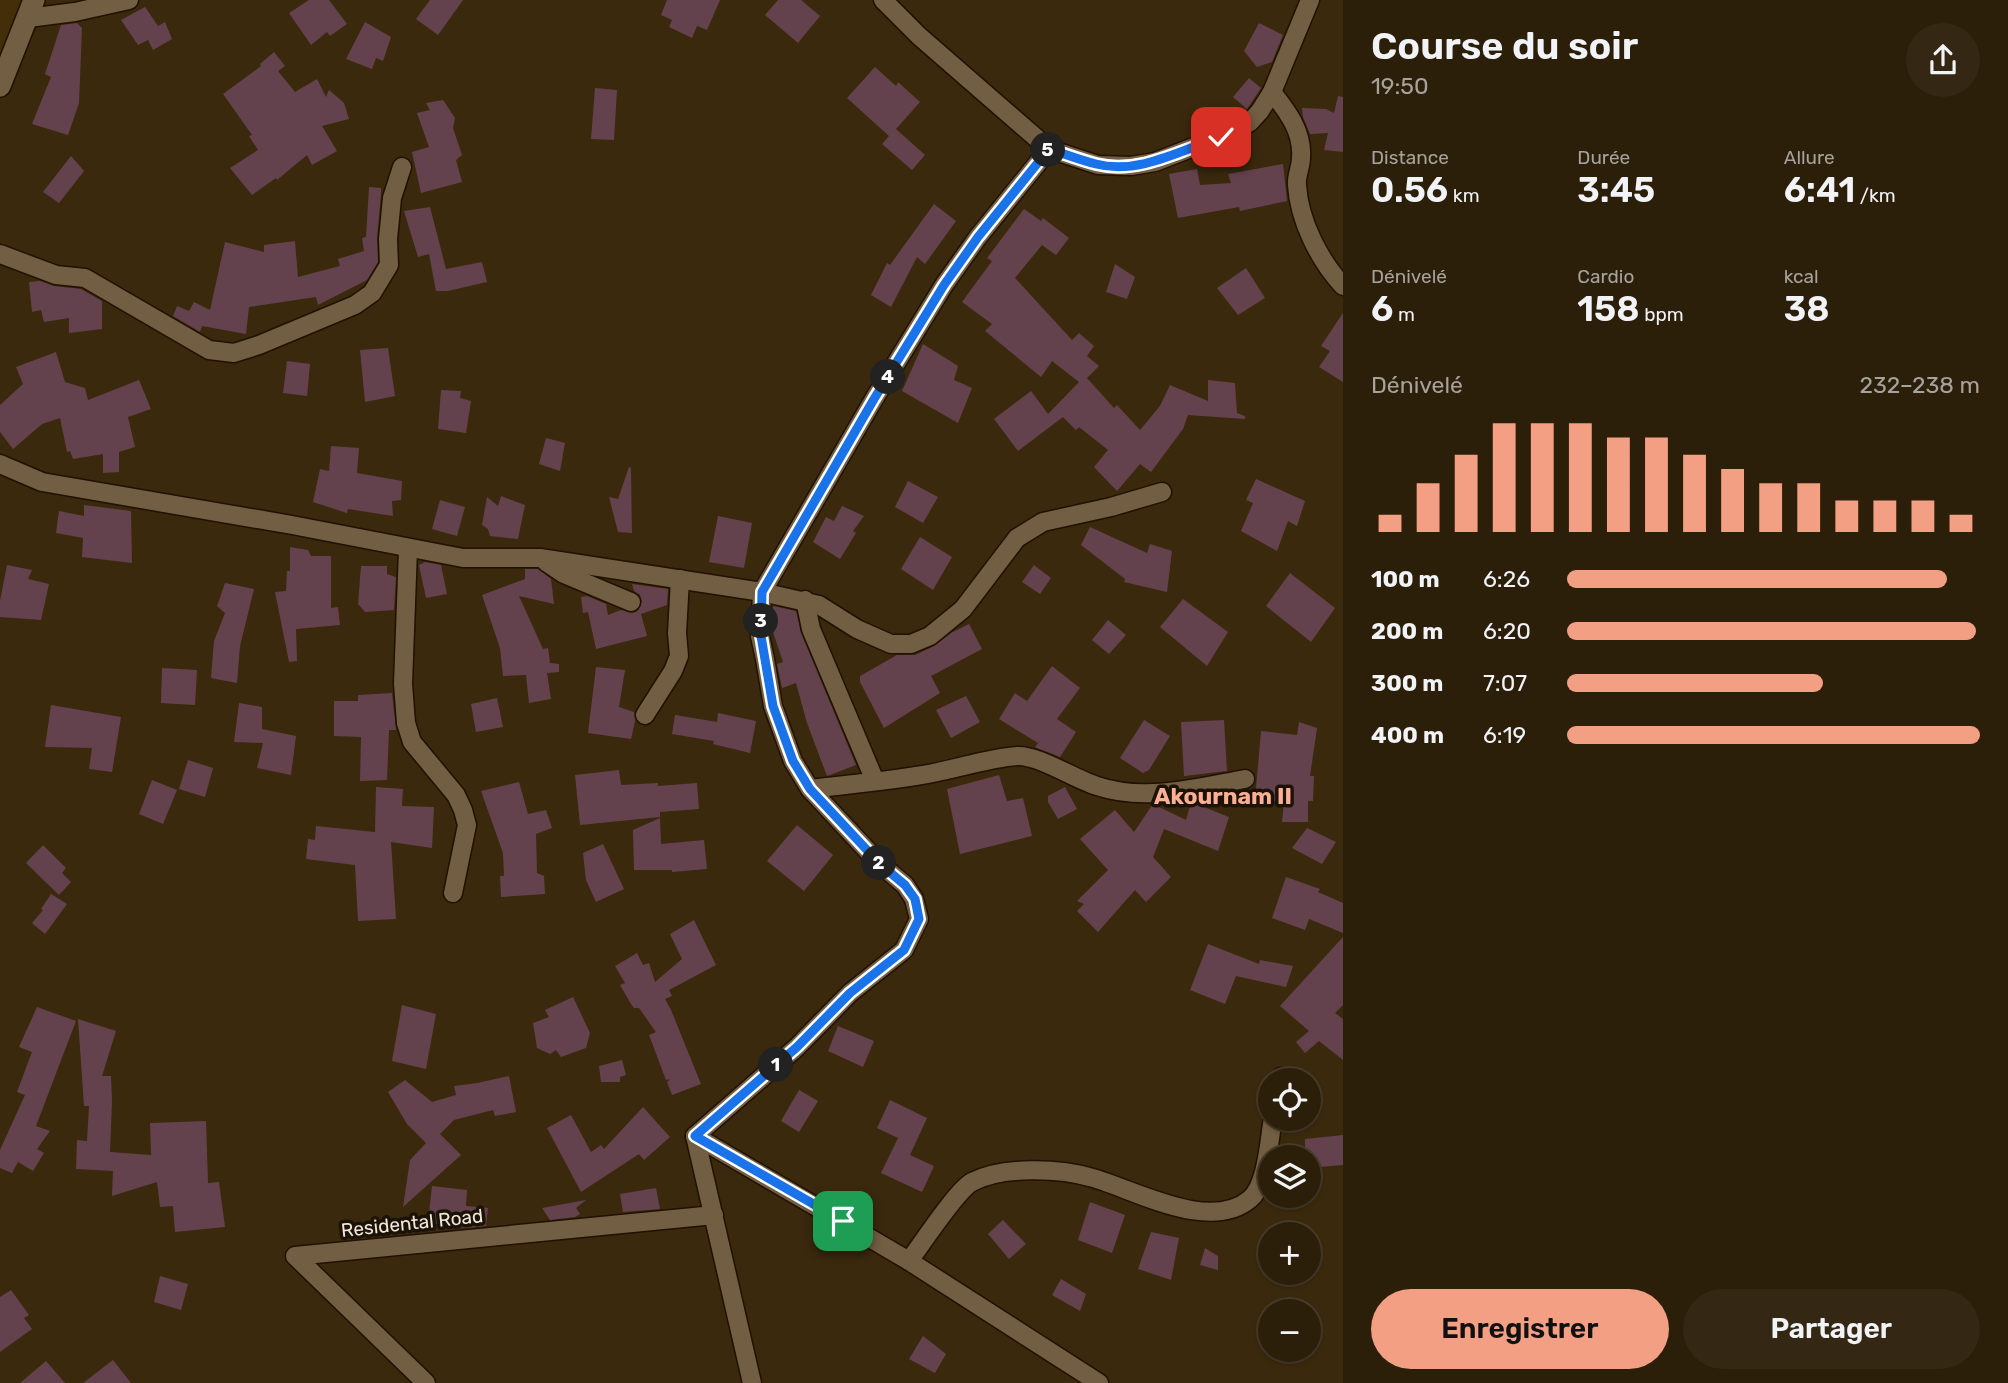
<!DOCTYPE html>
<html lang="fr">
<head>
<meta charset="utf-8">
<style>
  :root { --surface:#2c1f0a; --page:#342713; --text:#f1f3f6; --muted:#a6a29c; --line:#483d2b; --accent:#f39f83 }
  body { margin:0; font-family:Rubik,sans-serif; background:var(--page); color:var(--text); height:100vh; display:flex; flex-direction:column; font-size:26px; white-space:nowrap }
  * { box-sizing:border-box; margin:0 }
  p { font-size:23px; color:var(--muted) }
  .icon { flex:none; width:38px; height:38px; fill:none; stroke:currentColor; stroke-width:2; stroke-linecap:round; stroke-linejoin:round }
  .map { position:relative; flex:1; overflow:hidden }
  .drawer { display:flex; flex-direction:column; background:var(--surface); width:665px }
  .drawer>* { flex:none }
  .fabs { position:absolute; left:1258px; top:1068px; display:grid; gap:14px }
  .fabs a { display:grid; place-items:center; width:63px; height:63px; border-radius:50%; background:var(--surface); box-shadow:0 2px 5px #0004,0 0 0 2px var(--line); font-size:35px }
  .pin { position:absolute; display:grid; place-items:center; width:60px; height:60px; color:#fff; margin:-30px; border-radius:14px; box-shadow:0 4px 10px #0006 }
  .km { position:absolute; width:35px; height:35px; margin:-18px; border-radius:50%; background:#222; color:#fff; font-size:19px; line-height:35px; text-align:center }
  .round { display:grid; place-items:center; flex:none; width:74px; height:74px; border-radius:37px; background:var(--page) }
  .overview { display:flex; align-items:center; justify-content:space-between; height:119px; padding:0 28px }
  h1 { font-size:38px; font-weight:600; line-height:52px }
  .figures { display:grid; grid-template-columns:repeat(3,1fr); gap:10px; height:119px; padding:7px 28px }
  .figures div { display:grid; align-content:center }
  .figures b { font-size:35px; font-weight:600 }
  .figures small { font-size:19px; font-weight:400 }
  .figures p { font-size:19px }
  .chart { height:196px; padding:14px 28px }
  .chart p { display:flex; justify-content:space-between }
  .chart svg { width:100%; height:126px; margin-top:7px; stroke:var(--accent); stroke-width:6 }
  .cta { display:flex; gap:14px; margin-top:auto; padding:14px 28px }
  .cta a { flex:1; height:80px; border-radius:42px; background:var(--accent); color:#111; font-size:28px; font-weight:600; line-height:80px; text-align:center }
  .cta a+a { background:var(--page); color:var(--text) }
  ul { padding:0 28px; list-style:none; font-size:23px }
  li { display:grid; grid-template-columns:112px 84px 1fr; align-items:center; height:52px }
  li i { height:18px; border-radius:9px; background:var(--accent) }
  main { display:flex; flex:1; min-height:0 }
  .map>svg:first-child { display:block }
</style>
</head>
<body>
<main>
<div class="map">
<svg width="1343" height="1383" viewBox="0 0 1343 1383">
  <rect width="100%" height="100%" fill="#3a290d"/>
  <!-- built -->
  <polygon fill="#442e0a" points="0,0 30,0 0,69"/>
  <!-- building -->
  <g fill="#64424d">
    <polygon points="309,0 329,0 347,24 330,36 327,32 311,45 289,13"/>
    <polygon points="430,0 463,0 438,35 416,19"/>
    <polygon points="667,0 720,0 707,30 697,26 692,38 669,27 672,20 661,15"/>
    <polygon points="778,0 801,0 820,16 798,43 765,15"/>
    <polygon points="145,7 158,26 165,22 172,39 153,50 148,40 138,45 121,20"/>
    <polygon points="365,22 391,37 383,61 376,58 372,69 346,59"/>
    <polygon points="77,23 82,28 79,103 68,135 32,124 51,77 45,74 61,25"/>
    <polygon points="1259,23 1283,35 1272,62 1257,67 1244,51"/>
    <polygon points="274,52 285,66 278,71 295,92 317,79 326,97 329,90 344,103 349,119 322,126 337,151 312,165 307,155 277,180 276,178 252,195 230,168 258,150 249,136 252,135 223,94 261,66 260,64"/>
    <polygon points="875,67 896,86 898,82 920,102 896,129 925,155 912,170 882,144 889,136 847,98"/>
    <polygon points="1249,78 1261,88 1247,109 1233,97"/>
    <polygon points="595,88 617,90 614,140 591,139"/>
    <polygon points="1338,96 1343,97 1343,152 1324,150 1328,133 1310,134 1303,117 1302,108 1326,109 1334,113"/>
    <polygon points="443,100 455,118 453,128 462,155 456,160 462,182 421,193 412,152 429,147 417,113 430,110 426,103"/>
    <polygon points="71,156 84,171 59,203 43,192"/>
    <polygon points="1283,164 1287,201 1240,211 1239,207 1178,218 1169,174 1197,169 1200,185 1231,183 1228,174"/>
    <polygon points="369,187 381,188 381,194 377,238 378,262 367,280 318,305 316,297 249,307 246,334 202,326 200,332 173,316 177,306 189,311 194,302 210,310 225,242 264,252 264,245 295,241 298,277 340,266 338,259 364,251 362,238 366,237"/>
    <polygon points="934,204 956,221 925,264 917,257 891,307 871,295 887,263 890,265"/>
    <polygon points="430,207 446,269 482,262 487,282 448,291 436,291 429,254 418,257 404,211"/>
    <polygon points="1024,209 1041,221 1043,218 1069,238 1056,255 1042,245 1015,278 1072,340 1079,333 1094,346 1087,356 1099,366 1087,378 1114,408 1117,405 1140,430 1160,406 1170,385 1208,401 1208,380 1235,383 1237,413 1245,416 1245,419 1188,415 1183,429 1151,472 1140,464 1117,491 1094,467 1108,450 1079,427 1076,430 1063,417 1018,451 994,419 1031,391 1048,414 1079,382 1052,361 1041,377 985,331 992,324 962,302 992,261 987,258"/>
    <polygon points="1115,264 1135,277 1127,299 1106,292"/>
    <polygon points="1246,268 1265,298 1238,315 1217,288"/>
    <polygon points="40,281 54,286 81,289 102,301 102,329 69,333 69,318 44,322 41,310 32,312 29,282"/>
    <polygon points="1343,313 1343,382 1319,367 1330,351 1321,346"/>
    <polygon points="923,344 958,366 954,380 972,388 958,423 902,391"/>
    <polygon points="388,348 395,396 365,402 360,350"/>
    <polygon points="56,352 65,382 85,388 88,400 139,380 151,409 128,417 135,447 119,452 119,472 103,473 103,454 73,459 70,451 67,452 60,418 42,424 13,449 0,432 0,405 23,384 16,367"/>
    <polygon points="287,361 310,364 307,396 283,393"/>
    <polygon points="441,390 461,391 460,398 471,401 466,433 438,429"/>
    <polygon points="546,438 565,443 560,471 539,464"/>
    <polygon points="331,446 359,448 357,473 402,481 401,500 392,501 393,516 348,509 347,513 313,502 320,469 329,471"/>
    <polygon points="629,467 631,468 632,533 618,532 609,497 618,499"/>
    <polygon points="1256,479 1305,501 1297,526 1288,521 1277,551 1241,531 1253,503 1246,500"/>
    <polygon points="908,481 938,497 923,523 895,507"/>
    <polygon points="501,496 525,505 518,539 490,536 488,529 482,525 487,497 498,506"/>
    <polygon points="440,500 465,507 457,536 432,529"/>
    <polygon points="84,505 131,511 132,563 82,557 83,538 56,533 59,511 84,516"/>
    <polygon points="842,506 864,516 853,531 856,533 840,559 813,542 826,517 834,521"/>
    <polygon points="718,516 752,523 744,568 709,562"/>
    <polygon points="1090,527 1147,553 1150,544 1172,551 1167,592 1124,582 1125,579 1081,545"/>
    <polygon points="920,537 952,557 933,590 901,569"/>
    <polygon points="290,547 308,550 311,556 331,556 331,608 338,607 340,625 296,629 297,661 289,662 275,592 286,591 287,571 290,571"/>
    <polygon points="425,562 441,565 447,594 426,598 419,565"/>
    <polygon points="7,565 32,570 28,579 49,584 41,620 0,617 0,601"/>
    <polygon points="1034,565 1051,578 1040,594 1022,582"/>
    <polygon points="361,566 387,566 387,574 396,577 394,610 365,612 358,604"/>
    <polygon points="525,569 538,569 551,579 554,604 519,596 543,649 548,648 550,663 559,664 559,672 547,673 551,699 529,703 526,675 503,676 500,648 482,595 525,579"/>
    <polygon points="1290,573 1335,608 1311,642 1266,606"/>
    <polygon points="225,583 254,589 240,646 237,683 211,678 214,641 225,613 217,606"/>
    <polygon points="632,584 668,589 667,605 641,614 647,636 596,649 588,612 583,613 581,597 587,596 606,604 608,615 621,610 633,613 638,611 642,601 640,595 634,591"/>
    <polygon points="1183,599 1228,632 1207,666 1160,627"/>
    <polygon points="773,606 796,611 801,633 856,765 827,776 807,723 796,683 782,688 777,664 783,662 773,632"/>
    <polygon points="1108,620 1126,635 1109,654 1092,640"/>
    <polygon points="969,624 982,649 931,676 940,693 884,728 860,682 860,676 897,655 915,655 934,646 951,633"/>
    <polygon points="1052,666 1080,688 1057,719 1076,732 1060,757 1037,748 1035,747 1038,743 999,719 1015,693 1027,701"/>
    <polygon points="596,667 625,670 619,707 634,712 635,721 631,739 588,733"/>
    <polygon points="162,668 197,670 195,705 161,703"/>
    <polygon points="392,693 396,730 389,730 387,780 360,781 361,737 334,736 334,701 358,701 358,695"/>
    <polygon points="966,696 980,722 951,738 936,710"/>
    <polygon points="497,698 503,727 476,732 471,704"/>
    <polygon points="239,703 262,707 262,729 296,736 291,775 257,768 263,743 234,742"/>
    <polygon points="51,705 121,717 112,772 89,769 92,748 45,747"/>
    <polygon points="718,713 756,721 750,753 713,744 714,741 672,734 675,715 717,722"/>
    <polygon points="1144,720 1170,736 1149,770 1143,773 1120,758"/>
    <polygon points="1224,720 1227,771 1184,776 1181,722"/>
    <polygon points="1299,722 1317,728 1310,776 1314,776 1313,801 1308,801 1308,822 1282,822 1284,802 1255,800 1261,731 1297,735"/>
    <polygon points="188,760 213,768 205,797 179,789"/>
    <polygon points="619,770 621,785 658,783 658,786 697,783 699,809 660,812 660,817 580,825 575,775"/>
    <polygon points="999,775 1007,801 1023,798 1032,836 960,854 947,789"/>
    <polygon points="152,780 177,790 163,824 139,814"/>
    <polygon points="519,782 528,814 546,810 552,828 536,834 537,873 544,876 545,894 501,897 500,876 504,876 503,853 481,791"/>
    <polygon points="376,787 403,789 402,806 434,807 432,848 391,842 396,919 358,921 355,865 306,859 308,839 315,840 316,826 375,832"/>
    <polygon points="1065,787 1077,809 1058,819 1048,802 1048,796"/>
    <polygon points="1191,802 1229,817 1218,851 1164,829 1153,857 1171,877 1146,902 1135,890 1098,932 1077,911 1084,904 1077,901 1108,870 1080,839 1115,810 1134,832 1153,804 1186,820"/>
    <polygon points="660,818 661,844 704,840 707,869 672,872 672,870 634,870 633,830"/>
    <polygon points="797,825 833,855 804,891 767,861"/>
    <polygon points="1307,828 1336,842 1322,864 1292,848"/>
    <polygon points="603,844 624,889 596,902 586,880 583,853"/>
    <polygon points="43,845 66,868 62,873 71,882 59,895 26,863"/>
    <polygon points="1286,877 1320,889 1318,892 1343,903 1343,933 1309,919 1305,930 1272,918"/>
    <polygon points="51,894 67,904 45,934 32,923 43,910 41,909"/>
    <polygon points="694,920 716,965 669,990 672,996 665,999 671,1010 701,1084 672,1095 667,1082 670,1079 666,1080 649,1035 656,1032 639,1008 634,1008 631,1004 620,985 625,983 615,966 637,953 643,965 649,963 655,982 682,959 670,934"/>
    <polygon points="1343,937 1343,1005 1335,1013 1343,1019 1343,1060 1319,1041 1305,1053 1296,1042 1309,1031 1280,1006"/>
    <polygon points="1208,944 1259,964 1260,960 1293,966 1286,987 1236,976 1225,1004 1190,990"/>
    <polygon points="573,997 590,1033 586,1048 561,1057 556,1050 550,1054 537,1048 533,1023 549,1017 545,1010"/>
    <polygon points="402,1005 436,1014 426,1069 392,1061"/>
    <polygon points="37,1007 76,1021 36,1126 50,1131 37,1149 44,1153 33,1171 18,1162 12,1173 0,1168 0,1150 25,1095 17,1092 32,1052 19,1047"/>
    <polygon points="78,1019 116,1031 102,1076 111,1076 112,1101 110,1152 151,1155 150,1123 206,1121 208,1183 219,1182 225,1227 175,1232 173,1206 160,1207 157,1182 112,1196 113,1171 76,1169 77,1140 87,1141 89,1106 84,1106"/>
    <polygon points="838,1026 874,1041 863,1067 828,1051"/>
    <polygon points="622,1060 626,1075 620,1077 620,1082 601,1082 599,1066"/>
    <polygon points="509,1076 516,1112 495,1116 493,1110 454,1120 440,1134 461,1155 403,1207 410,1160 426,1143 407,1124 388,1092 405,1080 432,1102 456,1095 454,1086 477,1083"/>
    <polygon points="799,1090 818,1101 799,1132 781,1121"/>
    <polygon points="890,1100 927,1118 910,1155 934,1166 922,1192 881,1173 898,1138 877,1128"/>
    <polygon points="643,1107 670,1137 644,1160 639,1154 581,1192 547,1128 571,1115 591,1152 601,1145 604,1149"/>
    <polygon points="1343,1135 1343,1165 1309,1168 1309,1157 1305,1157 1305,1139"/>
    <polygon points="432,1186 467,1190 466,1206 488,1208 486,1226 466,1228 428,1223"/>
    <polygon points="656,1188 660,1209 623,1212 620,1194"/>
    <polygon points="586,1200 576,1208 580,1214 575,1217 550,1220 542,1208"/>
    <polygon points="1090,1202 1125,1215 1112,1253 1078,1240"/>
    <polygon points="1003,1220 1026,1244 1009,1259 988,1234"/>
    <polygon points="1151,1232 1179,1238 1171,1280 1138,1269"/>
    <polygon points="1205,1248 1218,1256 1218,1270 1200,1265"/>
    <polygon points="160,1276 188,1284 181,1310 154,1302"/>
    <polygon points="1061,1279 1086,1294 1080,1311 1052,1295"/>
    <polygon points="11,1290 29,1315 24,1318 32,1329 0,1352 0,1297"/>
    <polygon points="923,1336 946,1354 935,1373 909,1359"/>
    <polygon points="113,1360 131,1383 83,1383"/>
    <polygon points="46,1361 65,1383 20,1383"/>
  </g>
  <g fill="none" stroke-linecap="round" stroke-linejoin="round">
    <!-- minor casing -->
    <g stroke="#211100" stroke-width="21">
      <g id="minor">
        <polyline points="28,18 75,12 129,0"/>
        <path d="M1272,92C1288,112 1303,132 1301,158C1301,167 1296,176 1297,185C1299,220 1319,260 1343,286"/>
        <polyline points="1049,149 1098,165 1131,166 1155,162 1235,131 1250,122 1260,111 1272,92 1310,0"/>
        <polyline points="0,254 56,275 85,278 209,350 234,353 259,345 355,305 372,293 389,265 388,239 392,198 402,167"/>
        <polyline points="0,464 42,482 292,525 463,558 540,558 762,592 819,605 857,629 891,644 911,644 930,636 963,609 1017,538 1043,522 1111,507 1162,492"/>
        <polyline points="408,549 403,684 406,723 412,742 456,795 463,810 467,825 453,893"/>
        <polyline points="546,562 564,574 631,602"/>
        <polyline points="805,600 811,629 875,781"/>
        <polyline points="645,715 673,671 679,656 677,633 680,579"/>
        <path d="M810,789C851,784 892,781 933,773C960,768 989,758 1017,756C1039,755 1074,779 1097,786C1145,802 1196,788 1245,779"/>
        <polyline points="1280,1080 1281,1077"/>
        <polyline points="695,1136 797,1047 850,993 904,950 919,919 914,899 905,885 880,864 810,789 793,761 773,706 765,659 760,636 762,592 874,399 944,285 978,237 1049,149 919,36 883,0"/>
        <polyline points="695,1136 909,1261 1099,1383"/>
        <polyline points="695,1136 752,1383"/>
        <path d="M909,1261C921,1245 957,1190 972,1182C1003,1166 1060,1168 1093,1178C1135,1190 1210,1233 1250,1199C1267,1185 1269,1140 1273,1118"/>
        <polyline points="426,1383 295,1256 714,1215"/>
      </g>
    </g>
    <!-- tertiary casing -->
    <g stroke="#211100" stroke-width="24">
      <polyline id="tertiary" points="0,86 34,0"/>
    </g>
    <!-- minor -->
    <use href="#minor" stroke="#725e42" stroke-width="18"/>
    <!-- tertiary -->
    <use href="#tertiary" stroke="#725e42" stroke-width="21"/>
  </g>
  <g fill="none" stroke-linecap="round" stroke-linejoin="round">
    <!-- route casing -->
    <g stroke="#fff" stroke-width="14">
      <path id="route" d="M843,1221L695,1136L797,1047L850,993L904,950L919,919L915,899L905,885L880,864L810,789L793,761L773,706L761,636L762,592L874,399L944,285L978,237L1049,149C1065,154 1080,160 1096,164C1139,175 1181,150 1221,137"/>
    </g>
    <!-- route -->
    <use href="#route" stroke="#1a73e8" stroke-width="9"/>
  </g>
  <g text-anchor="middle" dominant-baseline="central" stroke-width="7" stroke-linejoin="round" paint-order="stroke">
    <!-- street labels -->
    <g font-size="19" fill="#f3e8d8" stroke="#1b1308">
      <text transform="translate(412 1223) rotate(-6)">Residental Road</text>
    </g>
    <!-- quarter labels -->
    <g font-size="23" font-weight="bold" fill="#feaf94" stroke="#1b1308">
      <text x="1223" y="796">Akournam II</text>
    </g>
  </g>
</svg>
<div class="fabs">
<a><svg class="icon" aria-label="locate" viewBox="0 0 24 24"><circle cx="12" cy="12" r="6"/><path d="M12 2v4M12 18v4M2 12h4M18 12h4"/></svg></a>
<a><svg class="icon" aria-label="layers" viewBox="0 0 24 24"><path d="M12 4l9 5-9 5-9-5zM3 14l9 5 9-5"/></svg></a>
<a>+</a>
<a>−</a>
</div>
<div class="pin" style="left:843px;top:1221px;background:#1e9e55"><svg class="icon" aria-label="arrive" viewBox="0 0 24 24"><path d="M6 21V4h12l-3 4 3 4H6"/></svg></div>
<div class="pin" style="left:1221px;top:137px;background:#d93025"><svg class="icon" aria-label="check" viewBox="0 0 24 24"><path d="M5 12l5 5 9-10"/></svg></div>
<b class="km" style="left:776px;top:1065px">1</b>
<b class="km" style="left:879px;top:863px">2</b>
<b class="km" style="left:761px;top:621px">3</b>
<b class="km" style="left:888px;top:377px">4</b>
<b class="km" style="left:1048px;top:150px">5</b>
</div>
<section class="drawer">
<div class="overview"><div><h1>Course du soir</h1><p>19:50</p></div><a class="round"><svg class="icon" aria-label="share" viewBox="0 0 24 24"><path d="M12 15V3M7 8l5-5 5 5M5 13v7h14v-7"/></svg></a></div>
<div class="figures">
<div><p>Distance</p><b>0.56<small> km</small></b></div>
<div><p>Durée</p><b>3:45</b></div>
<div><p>Allure</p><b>6:41<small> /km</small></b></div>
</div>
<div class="figures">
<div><p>Dénivelé</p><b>6<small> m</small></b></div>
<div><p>Cardio</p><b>158<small> bpm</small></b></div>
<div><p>kcal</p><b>38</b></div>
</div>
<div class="chart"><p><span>Dénivelé</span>232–238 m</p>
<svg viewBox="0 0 160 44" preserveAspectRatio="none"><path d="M5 44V38M15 44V27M25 44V17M35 44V6M45 44V6M55 44V6M65 44V11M75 44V11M85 44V17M95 44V22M105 44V27M115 44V27M125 44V33M135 44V33M145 44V33M155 44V38"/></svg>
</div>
<ul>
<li><b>100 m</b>6:26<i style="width:92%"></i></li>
<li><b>200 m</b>6:20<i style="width:99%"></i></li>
<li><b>300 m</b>7:07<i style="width:62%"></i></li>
<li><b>400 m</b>6:19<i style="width:100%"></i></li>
</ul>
<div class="cta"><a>Enregistrer</a><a>Partager</a></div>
</section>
</main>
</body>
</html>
